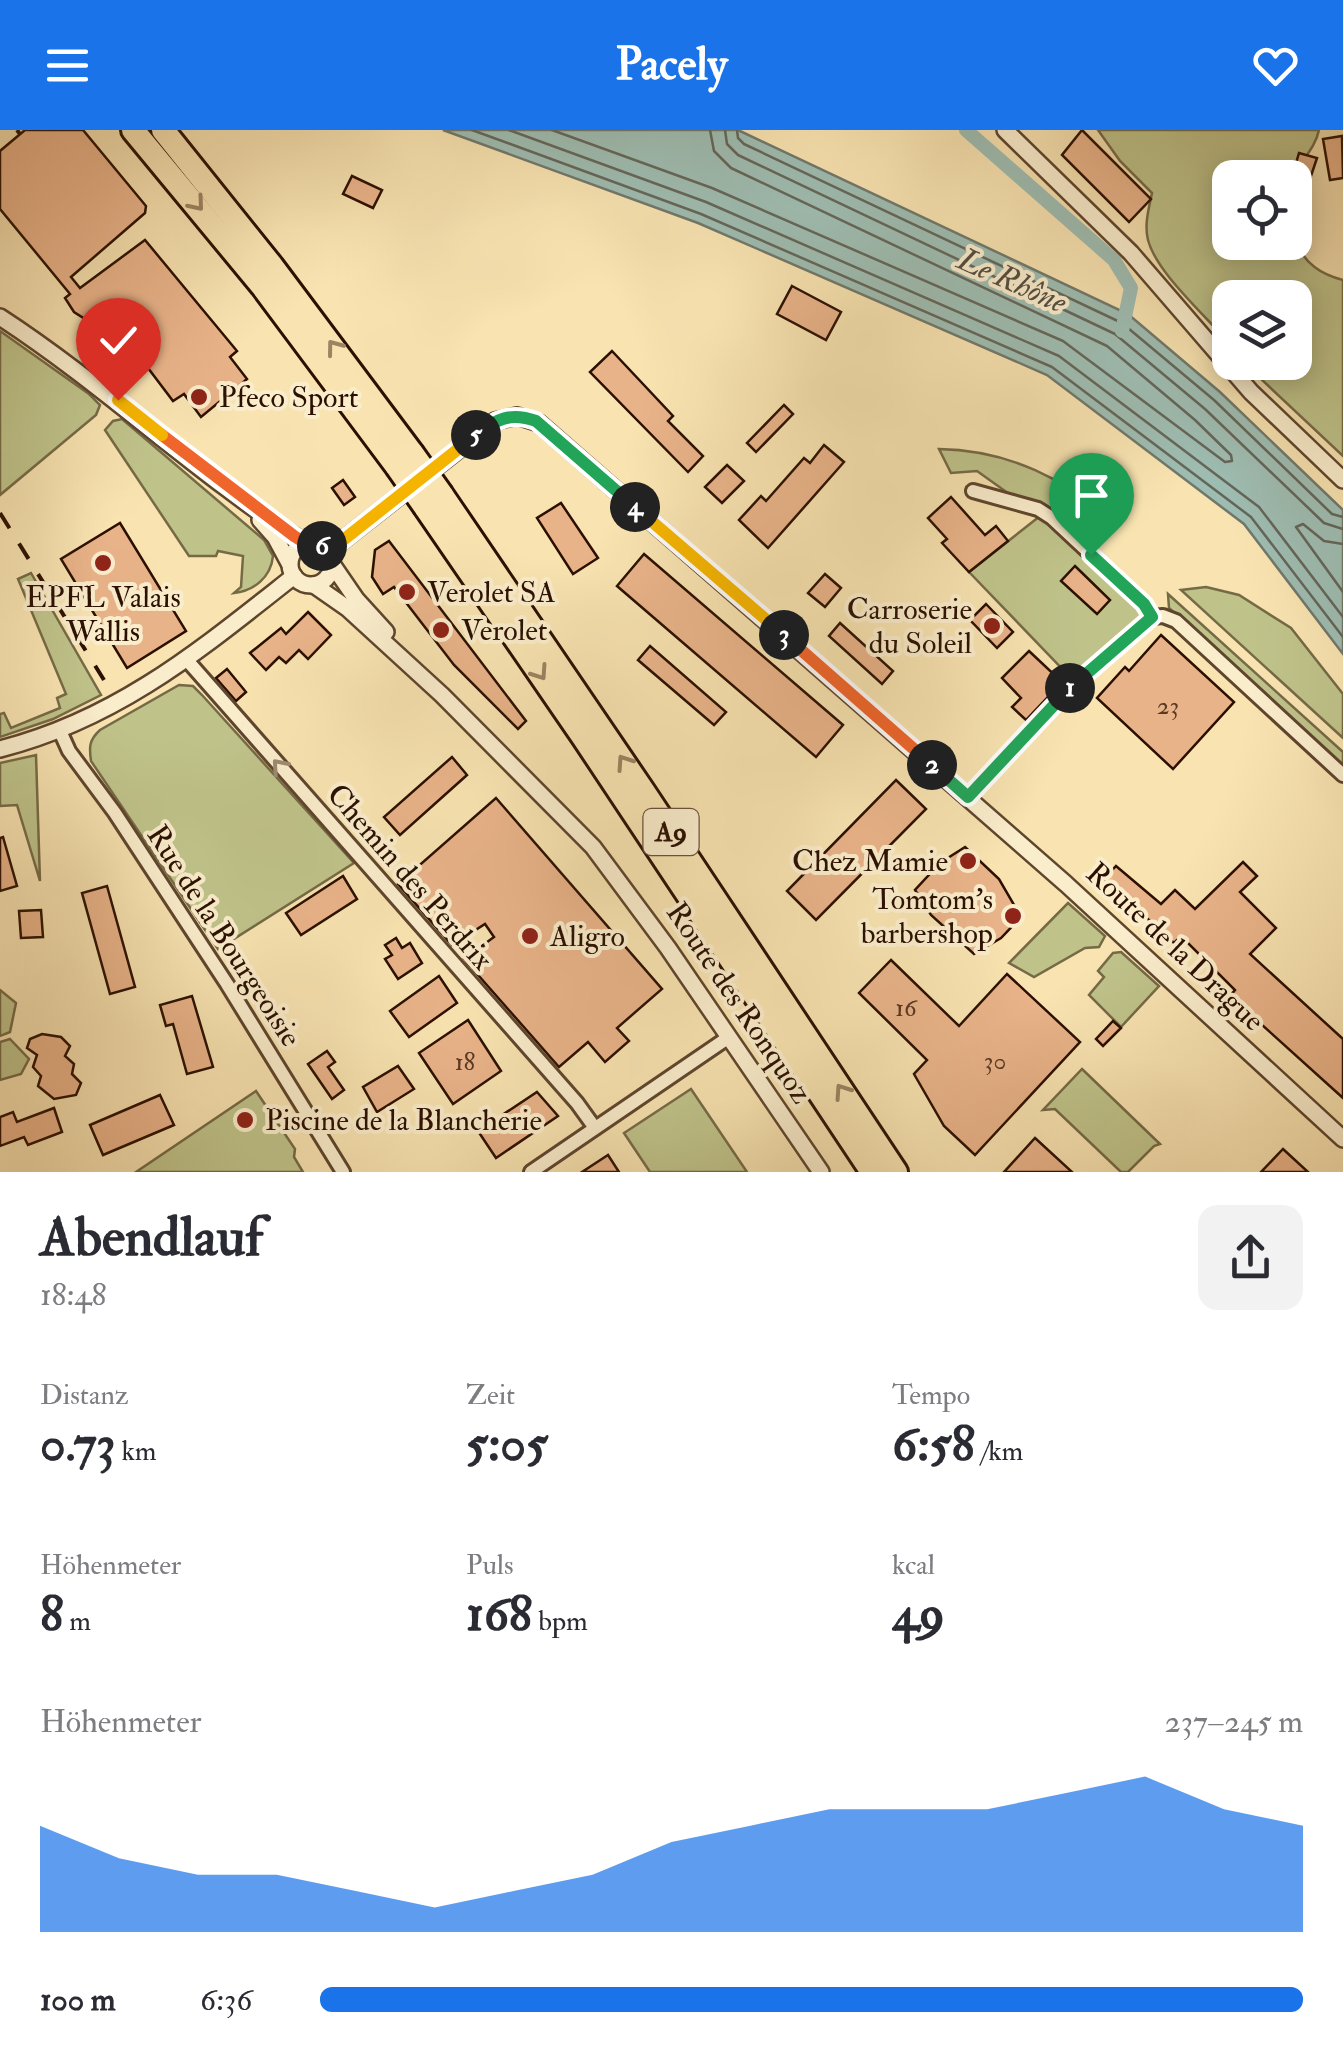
<!DOCTYPE html>
<html lang="de">
<head>
<meta charset="utf-8">
<style>
  :root { --surface:#fff; --page:#f2f2f3; --text:#2b2b33; --muted:#7c7c81; --accent:#1a73e8 }
  body { margin:0; font-family:"IM FELL Double Pica",serif; background:var(--page); color:var(--text); height:100vh; display:flex; flex-direction:column; font-size:38px; white-space:nowrap }
  * { box-sizing:border-box; margin:0 }
  p { font-size:32px; color:var(--muted) }
  .icon { flex:none; width:55px; height:55px; fill:none; stroke:currentColor; stroke-width:2; stroke-linecap:round; stroke-linejoin:round }
  .map { position:relative; height:1042px; overflow:hidden }
  .panel { display:flex; flex-direction:column; background:var(--surface); flex:1 }
  .panel>* { flex:none }
  .fabs { position:absolute; left:1212px; top:30px; display:grid; gap:20px }
  .fabs a { display:grid; place-items:center; width:100px; height:100px; border-radius:20px; background:var(--surface); box-shadow:0 5px 25px #0003; font-size:50px }
  .pin { position:absolute; display:grid; place-items:center; width:85px; height:85px; color:#fff; margin:-102px -42px; border-radius:50% 50% 50% 0; rotate:-45deg; box-shadow:0 0 10px #0007 }
  .pin .icon { rotate:45deg }
  .km { position:absolute; width:50px; height:50px; margin:-25px; border-radius:50%; background:#222; color:#fff; font-size:28px; line-height:50px; text-align:center }
  .round { display:grid; place-items:center; flex:none; width:105px; height:105px; border-radius:20px; background:var(--page) }
  .head { display:flex; align-items:center; justify-content:space-between; height:170px; padding:0 40px }
  h1 { font-size:55px; font-weight:700; line-height:75px }
  .figures { display:grid; grid-template-columns:repeat(3,1fr); gap:15px; height:170px; padding:10px 40px }
  .figures div { display:grid; align-content:center }
  .figures b { font-size:50px; font-weight:700 }
  .figures small { font-size:28px; font-weight:400 }
  .figures p { font-size:28px }
  .chart { height:280px; padding:20px 40px }
  .chart p { display:flex; justify-content:space-between }
  .chart svg { width:100%; height:180px; margin-top:10px; fill:var(--accent); opacity:.7 }
  ul { padding:0 40px; list-style:none; font-size:32px }
  li { display:grid; grid-template-columns:160px 120px 1fr; align-items:center; height:75px }
  li i { height:25px; border-radius:12px; background:var(--accent) }
  header { display:flex; justify-content:space-between; align-items:center; height:130px; padding:0 40px; background:var(--accent); color:#fff; font-size:45px; font-weight:700 }
  .map>svg:first-child { display:block }
</style>
</head>
<body>
<header><svg class="icon" aria-label="menu" viewBox="0 0 24 24"><path d="M4 6h16M4 12h16M4 18h16"/></svg>Pacely<svg class="icon" aria-label="heart" viewBox="0 0 24 24"><path d="M12 20l-8-8c-3-5 5-10 8-4 3-6 11-1 8 4z"/></svg></header>
<div class="map">
<svg width="1343" height="1042" viewBox="0 0 1343 1042">
  <rect width="100%" height="100%" fill="#f8e3b1"/>
  <filter id="stains"><feTurbulence type="fractalNoise" baseFrequency=".002" numOctaves="4"/><feColorMatrix values="0 0 0 0 .2 0 0 0 0 .09 0 0 0 0 .02 0 0 0 .5 -.17"/></filter>
  <radialGradient id="worn" r=".72"><stop offset=".6" stop-color="#630" stop-opacity="0"/><stop offset="1" stop-color="#630" stop-opacity=".3"/></radialGradient>
  <!-- green -->
  <g fill="#bfc38a" stroke="#756a46" stroke-width="2.5">
    <path d="M1098,0H1319C1315,19 1301,30 1293,47L1230,48V112H1295C1306,134 1320,144 1343,150V326L1244,233L1295,232V168H1230V215C1207,186 1157,144 1148,110C1144,94 1149,78 1152,63L1120,31Z"/>
    <polygon points="0,201 89,264 100,275 96,285 0,365"/>
    <path d="M122,289L264,410L273,426C271,447 254,461 234,463L241,457L243,426L218,421L216,426H189L105,300L113,291Z"/>
    <path d="M939,319C1005,320 1071,348 1114,398L1091,421L1146,481L1071,548L969,442L1040,386L977,341L951,343Z"/>
    <polygon points="31,443 101,565 53,589 0,607 0,584 4,583 11,598 60,578 57,568 66,564 18,449"/>
    <polygon points="1206,457 1239,465 1291,498 1343,564 1343,608 1181,460"/>
    <polygon points="1168,464 1343,622 1343,640 1169,478"/>
    <path d="M179,555L193,556L202,565L354,733L218,819L91,631C89,617 89,610 100,600Z"/>
    <polygon points="36,625 40,751 17,675 0,676 0,633"/>
    <polygon points="1068,773 1105,806 1099,817 1085,818 1034,847 1009,833"/>
    <polygon points="1121,822 1159,856 1121,897 1089,865 1104,847 1098,841 1113,823"/>
    <polygon points="0,860 16,873 10,902 0,906"/>
    <polygon points="10,909 29,929 21,944 0,950 0,912"/>
    <polygon points="1082,939 1160,1014 1154,1016 1128,1042 1121,1042 1055,979 1043,980"/>
    <polygon points="691,959 747,1042 650,1042 624,1003"/>
    <polygon points="256,961 295,1019 294,1027 303,1042 136,1042"/>
  </g>
  <!-- water -->
  <polygon fill="#9ebdb2" stroke="#70786b" stroke-width="2.5" points="443,0 738,0 1128,184 1220,262 1343,380 1343,524 1244,394 1047,245 698,93"/>
  <g fill="none" stroke-linecap="round" stroke-linejoin="round">
    <!-- shore -->
    <g stroke="#64665a" stroke-width="2.5">
      <polyline points="472,0 701,84 1052,237 1251,387 1343,507"/>
      <polyline points="509,0 706,72 1059,226 1259,377 1343,487"/>
      <polyline points="552,0 712,58 1063,211 1225,332 1232,331 1231,325 1195,290 1107,216 731,38 714,21 710,0"/>
      <polyline points="725,0 727,14 738,25 1115,204 1205,279 1324,393 1343,399"/>
      <polyline points="737,0 738,8 744,14 1122,193 1214,270 1332,384 1343,387"/>
      <polyline points="1343,414 1324,411 1303,394 1296,397 1343,462"/>
    </g>
    <!-- canal -->
    <polyline stroke="#9ebdb2" stroke-width="14" points="966,0 1114,130 1131,158 1122,201"/>
  </g>
  <!-- building -->
  <g fill="#e9b389" stroke="#2b1001" stroke-width="2.5">
    <polygon points="25,0 83,0 146,76 145,83 71,147 80,158 145,110 237,221 230,227 247,249 201,287 184,264 173,271 120,201 112,206 74,182 65,168 70,164 0,79 0,21"/>
    <polygon points="1082,0 1151,69 1129,92 1062,25"/>
    <polygon points="1342,6 1343,48 1330,50 1323,9"/>
    <polygon points="1299,23 1317,28 1309,52 1292,47"/>
    <polygon points="352,46 382,60 373,78 343,64"/>
    <polygon points="792,156 841,182 826,210 777,184"/>
    <polygon points="612,221 673,286 668,291 703,326 688,342 590,242"/>
    <polygon points="784,275 793,284 756,322 747,313"/>
    <polygon points="824,315 844,332 768,418 739,390 761,366 766,371 804,328 810,333"/>
    <polygon points="727,335 744,351 722,373 705,357"/>
    <polygon points="343,350 355,367 344,375 332,358"/>
    <polygon points="951,367 985,405 996,396 1008,411 969,442 942,413 947,409 928,388"/>
    <polygon points="561,373 598,428 573,444 537,388"/>
    <polygon points="120,393 186,501 127,538 61,429"/>
    <polygon points="389,411 526,591 518,599 454,535 394,457 383,464 372,447 375,420"/>
    <polygon points="644,424 843,595 816,627 617,456"/>
    <polygon points="1075,436 1110,470 1097,484 1061,451"/>
    <polygon points="825,444 841,458 825,477 808,463"/>
    <polygon points="986,474 1013,502 997,518 970,490"/>
    <polygon points="308,482 331,505 308,529 299,520 286,533 279,527 266,540 250,523 281,498 286,504"/>
    <polygon points="840,493 893,541 882,554 829,506"/>
    <polygon points="1161,505 1234,572 1173,639 1097,568 1125,537 1129,541"/>
    <polygon points="650,516 726,582 714,595 638,530"/>
    <polygon points="1029,521 1062,552 1026,590 1012,577 1021,568 1002,548"/>
    <polygon points="227,539 246,562 236,571 216,548"/>
    <polygon points="452,627 467,645 400,705 384,687"/>
    <polygon points="896,650 926,679 816,790 787,761"/>
    <polygon points="496,668 662,859 617,898 629,911 605,932 588,912 559,937 464,829 494,807 485,794 452,815 398,754"/>
    <polygon points="3,707 17,756 0,761 0,708"/>
    <polygon points="965,717 999,749 1021,787 1001,808 974,824 931,785 915,760 940,733"/>
    <polygon points="1243,732 1257,746 1240,762 1276,798 1250,824 1343,909 1343,968 1230,866 1235,860 1181,806 1174,813 1104,749 1116,736 1161,774 1175,760 1195,779"/>
    <polygon points="343,746 357,769 301,805 286,783"/>
    <polygon points="107,756 135,857 110,864 82,763"/>
    <polygon points="41,780 43,807 21,808 19,781"/>
    <polygon points="396,808 402,818 410,813 422,833 398,849 385,829 392,825 385,815"/>
    <polygon points="891,830 959,896 1007,844 1080,912 975,1025 944,996 914,944 927,930 859,863"/>
    <polygon points="439,846 457,873 409,907 390,881"/>
    <polygon points="192,866 213,937 187,944 173,894 166,896 160,875"/>
    <polygon points="468,890 501,941 453,974 419,923"/>
    <polygon points="1113,891 1121,898 1103,916 1096,909"/>
    <polygon points="42,904 61,907 70,916 65,926 74,934 72,944 81,953 76,965 54,969 38,956 41,946 33,937 37,925 27,918 30,909"/>
    <polygon points="327,921 335,932 328,937 344,960 332,969 308,934"/>
    <polygon points="398,936 414,959 377,982 363,957"/>
    <polygon points="537,962 558,986 496,1028 478,1001"/>
    <polygon points="160,965 174,995 103,1025 90,995"/>
    <polygon points="54,978 62,1002 28,1015 24,1007 0,1016 0,987 13,982 17,992"/>
    <polygon points="1035,1008 1072,1042 1004,1042"/>
    <polygon points="1283,1019 1308,1042 1261,1042"/>
    <polygon points="608,1025 619,1042 582,1042"/>
  </g>
  <g fill="none" stroke-linecap="round" stroke-linejoin="round">
    <!-- minor casing -->
    <g stroke="#5e452d" stroke-width="18">
      <g id="minor">
        <polyline points="973,361 1038,379 1052,388 1144,474 1152,487"/>
        <polyline points="1152,487 1163,486 1176,491 1343,645"/>
        <polyline points="186,529 577,973 595,998"/>
        <polyline points="60,601 69,621 115,683 227,854 343,1042"/>
        <polyline points="968,667 1068,560 1152,487"/>
        <polyline points="531,1042 729,907"/>
      </g>
    </g>
    <!-- tertiary casing -->
    <g stroke="#5e452d" stroke-width="20">
      <g id="tertiary">
        <polyline points="1005,0 1131,123 1251,262 1343,350"/>
        <path d="M0,187C106,256 198,345 305,413"/>
        <polyline points="260,390 275,407 289,433"/>
        <circle cx="311" cy="434" r="21"/>
        <polyline points="328,422 495,291 517,286 539,293 1066,754 1343,1009"/>
        <polyline points="332,434 356,469 386,502"/>
        <polyline points="314,455 347,478 442,565 593,717 668,818 821,1042"/>
        <path d="M0,619C118,589 200,520 294,446"/>
      </g>
    </g>
    <!-- motorway casing -->
    <g stroke="#2b1001" stroke-width="28">
      <g id="motorway">
        <polyline points="133,0 262,156 397,337"/>
        <polyline points="163,0 272,136 412,323"/>
        <polyline points="442,365 644,662 896,1042"/>
        <polyline points="425,377 583,607 872,1042"/>
      </g>
    </g>
    <!-- minor -->
    <use href="#minor" stroke="#faedcc" stroke-width="12"/>
    <!-- tertiary -->
    <use href="#tertiary" stroke="#faedcc" stroke-width="15"/>
    <!-- motorway -->
    <use href="#motorway" stroke="#f8e3b1" stroke-width="22"/>
    <!-- rail -->
    <g stroke="#2b1001" stroke-width="4" stroke-dasharray="18 18" stroke-linecap="butt">
      <polyline points="17,0 20,4"/>
      <polyline points="0,383 104,550"/>
    </g>
    <!-- motorway-bridge casing -->
    <g stroke="#2b1001" stroke-width="28" stroke-linecap="butt">
      <g id="motorway-bridge">
        <polyline points="412,323 442,365"/>
        <polyline points="397,337 425,377"/>
      </g>
    </g>
    <!-- motorway-bridge -->
    <use href="#motorway-bridge" stroke="#f8e3b1" stroke-width="22"/>
  </g>
  <!-- one-way arrows -->
  <defs><path id="oneway-chevron" d="M-2-3.5L2.5 0L-2 3.5" fill="none" stroke-width="1.6" stroke-linecap="round" stroke-linejoin="round" transform="scale(2.5)"/></defs>
  <g stroke="#9c8462">
    <use href="#oneway-chevron" transform="translate(197 74) rotate(50)"/>
    <use href="#oneway-chevron" transform="translate(334 217) rotate(-127)"/>
    <use href="#oneway-chevron" transform="translate(540 543) rotate(56)"/>
    <use href="#oneway-chevron" transform="translate(624 632) rotate(-124)"/>
    <use href="#oneway-chevron" transform="translate(842 961) rotate(-124)"/>
  </g>
  <use stroke="#9d8a71" href="#oneway-chevron" transform="translate(279 636) rotate(-131)"/>
  <g fill="none" stroke-linecap="round" stroke-linejoin="round">
    <!-- split-1 casing -->
    <g stroke="#fff" stroke-width="20">
      <polyline id="split-1" points="1070,558 1152,487 1144,474 1091,425"/>
    </g>
    <!-- split-2 casing -->
    <g stroke="#fff" stroke-width="20">
      <polyline id="split-2" points="932,635 968,667 1070,558"/>
    </g>
    <!-- split-3 casing -->
    <g stroke="#fff" stroke-width="20">
      <polyline id="split-3" points="784,505 932,635"/>
    </g>
    <!-- split-4 casing -->
    <g stroke="#fff" stroke-width="20">
      <polyline id="split-4" points="635,377 784,505"/>
    </g>
    <!-- split-5 casing -->
    <g stroke="#fff" stroke-width="20">
      <path id="split-5" d="M476,305C496,289 510,282 536,291L635,377"/>
    </g>
    <!-- split-6 casing -->
    <g stroke="#fff" stroke-width="20">
      <polyline id="split-6" points="322,416 328,422 476,305"/>
    </g>
    <!-- split-7 casing -->
    <g stroke="#fff" stroke-width="20">
      <polyline id="split-7" points="162,305 294,406 305,413 322,416"/>
    </g>
    <!-- split-8 casing -->
    <g stroke="#fff" stroke-width="20">
      <polyline id="split-8" points="118,270 162,305"/>
    </g>
    <!-- split-1 -->
    <use href="#split-1" stroke="#22a559" stroke-width="12"/>
    <!-- split-2 -->
    <use href="#split-2" stroke="#22a559" stroke-width="12"/>
    <!-- split-3 -->
    <use href="#split-3" stroke="#f0652b" stroke-width="12"/>
    <!-- split-4 -->
    <use href="#split-4" stroke="#f5b400" stroke-width="12"/>
    <!-- split-5 -->
    <use href="#split-5" stroke="#22a559" stroke-width="12"/>
    <!-- split-6 -->
    <use href="#split-6" stroke="#f5b400" stroke-width="12"/>
    <!-- split-7 -->
    <use href="#split-7" stroke="#f0652b" stroke-width="12"/>
    <!-- split-8 -->
    <use href="#split-8" stroke="#f5b400" stroke-width="12"/>
  </g>
  <!-- markers -->
  <g fill="#8f2418" stroke="#faedcc" stroke-width="4">
    <circle cx="199" cy="267" r="10"/>
    <circle cx="103" cy="433" r="10"/>
    <circle cx="407" cy="462" r="10"/>
    <circle cx="992" cy="496" r="10"/>
    <circle cx="441" cy="500" r="10"/>
    <circle cx="968" cy="731" r="10"/>
    <circle cx="1013" cy="786" r="10"/>
    <circle cx="530" cy="806" r="10"/>
    <circle cx="245" cy="990" r="10"/>
  </g>
  <g text-anchor="middle" dominant-baseline="central" stroke-width="8" stroke-linejoin="round" paint-order="stroke">
    <!-- number labels -->
    <g font-size="25" fill="#5a3923">
      <text x="1168" y="576">23</text>
      <text x="906" y="878">16</text>
      <text x="995" y="931">30</text>
      <text x="465" y="932">18</text>
    </g>
    <!-- shield labels -->
    <rect fill="#faedcc" stroke="#69523e" stroke-width="2.5" x="643.5" y="679" width="55" height="46" rx="8"/>
    <g font-size="28" font-weight="bold" fill="#2b1001">
      <text x="671" y="702">A9</text>
    </g>
    <!-- poi labels -->
    <g font-size="30" fill="#2b1001" stroke="#faedcc" text-anchor="start">
      <text x="219" y="267">Pfeco Sport</text>
      <text x="427" y="462">Verolet SA</text>
      <text x="103" y="467" text-anchor="middle">EPFL Valais<tspan x="103" dy="34">Wallis</tspan></text>
      <text x="972" y="479" text-anchor="end">Carroserie<tspan x="972" dy="34">du Soleil</tspan></text>
      <text x="461" y="500">Verolet</text>
      <text x="948" y="731" text-anchor="end">Chez Mamie</text>
      <text x="993" y="769" text-anchor="end">Tomtom's<tspan x="993" dy="34">barbershop</tspan></text>
      <text x="550" y="806">Aligro</text>
      <text x="265" y="990">Piscine de la Blancherie</text>
    </g>
    <!-- street labels -->
    <g font-size="30" fill="#2b1001" stroke="#faedcc">
      <text transform="translate(410 747) rotate(49)">Chemin des Perdrix</text>
      <text transform="translate(224 806) rotate(57)">Rue de la Bourgeoisie</text>
      <text transform="translate(1175 817) rotate(43)">Route de la Drague</text>
      <text transform="translate(739 873) rotate(56)">Route des Ronquoz</text>
    </g>
    <!-- water labels -->
    <g font-size="32" font-style="italic" fill="#534d3f" stroke="#faedcc">
      <text transform="translate(1012 151) rotate(24)">Le Rhône</text>
    </g>
  </g>
  <rect width="100%" height="100%" filter="url(#stains)"/>
  <rect width="100%" height="100%" fill="url(#worn)"/>
</svg>
<div class="fabs">
<a><svg class="icon" aria-label="locate" viewBox="0 0 24 24"><circle cx="12" cy="12" r="6"/><path d="M12 2v4M12 18v4M2 12h4M18 12h4"/></svg></a>
<a><svg class="icon" aria-label="layers" viewBox="0 0 24 24"><path d="M12 4l9 5-9 5-9-5zM3 14l9 5 9-5"/></svg></a>
</div>
<div class="pin" style="left:1091px;top:425px;background:#1e9e55"><svg class="icon" aria-label="arrive" viewBox="0 0 24 24"><path d="M6 21V4h12l-3 4 3 4H6"/></svg></div>
<div class="pin" style="left:118px;top:270px;background:#d93025"><svg class="icon" aria-label="check" viewBox="0 0 24 24"><path d="M5 12l5 5 9-10"/></svg></div>
<b class="km" style="left:1070px;top:558px">1</b>
<b class="km" style="left:932px;top:635px">2</b>
<b class="km" style="left:784px;top:505px">3</b>
<b class="km" style="left:635px;top:377px">4</b>
<b class="km" style="left:476px;top:305px">5</b>
<b class="km" style="left:322px;top:416px">6</b>
</div>
<section class="panel">
<div class="head"><div><h1>Abendlauf</h1><p>18:48</p></div><a class="round"><svg class="icon" aria-label="share" viewBox="0 0 24 24"><path d="M12 15V3M7 8l5-5 5 5M5 13v7h14v-7"/></svg></a></div>
<div class="figures">
<div><p>Distanz</p><b>0.73<small> km</small></b></div>
<div><p>Zeit</p><b>5:05</b></div>
<div><p>Tempo</p><b>6:58<small> /km</small></b></div>
</div>
<div class="figures">
<div><p>Höhenmeter</p><b>8<small> m</small></b></div>
<div><p>Puls</p><b>168<small> bpm</small></b></div>
<div><p>kcal</p><b>49</b></div>
</div>
<div class="chart"><p><span>Höhenmeter</span>237–245 m</p>
<svg viewBox="0 0 160 44" preserveAspectRatio="none"><path d="M0 44V18L10 26L20 30L30 30L40 34L50 38L60 34L70 30L80 22L90 18L100 14L110 14L120 14L130 10L140 6L150 14L160 18V44z"/></svg>
</div>
<ul>
<li><b>100 m</b>6:36<i style="width:100%"></i></li>
</ul>
</section>
</body>
</html>
